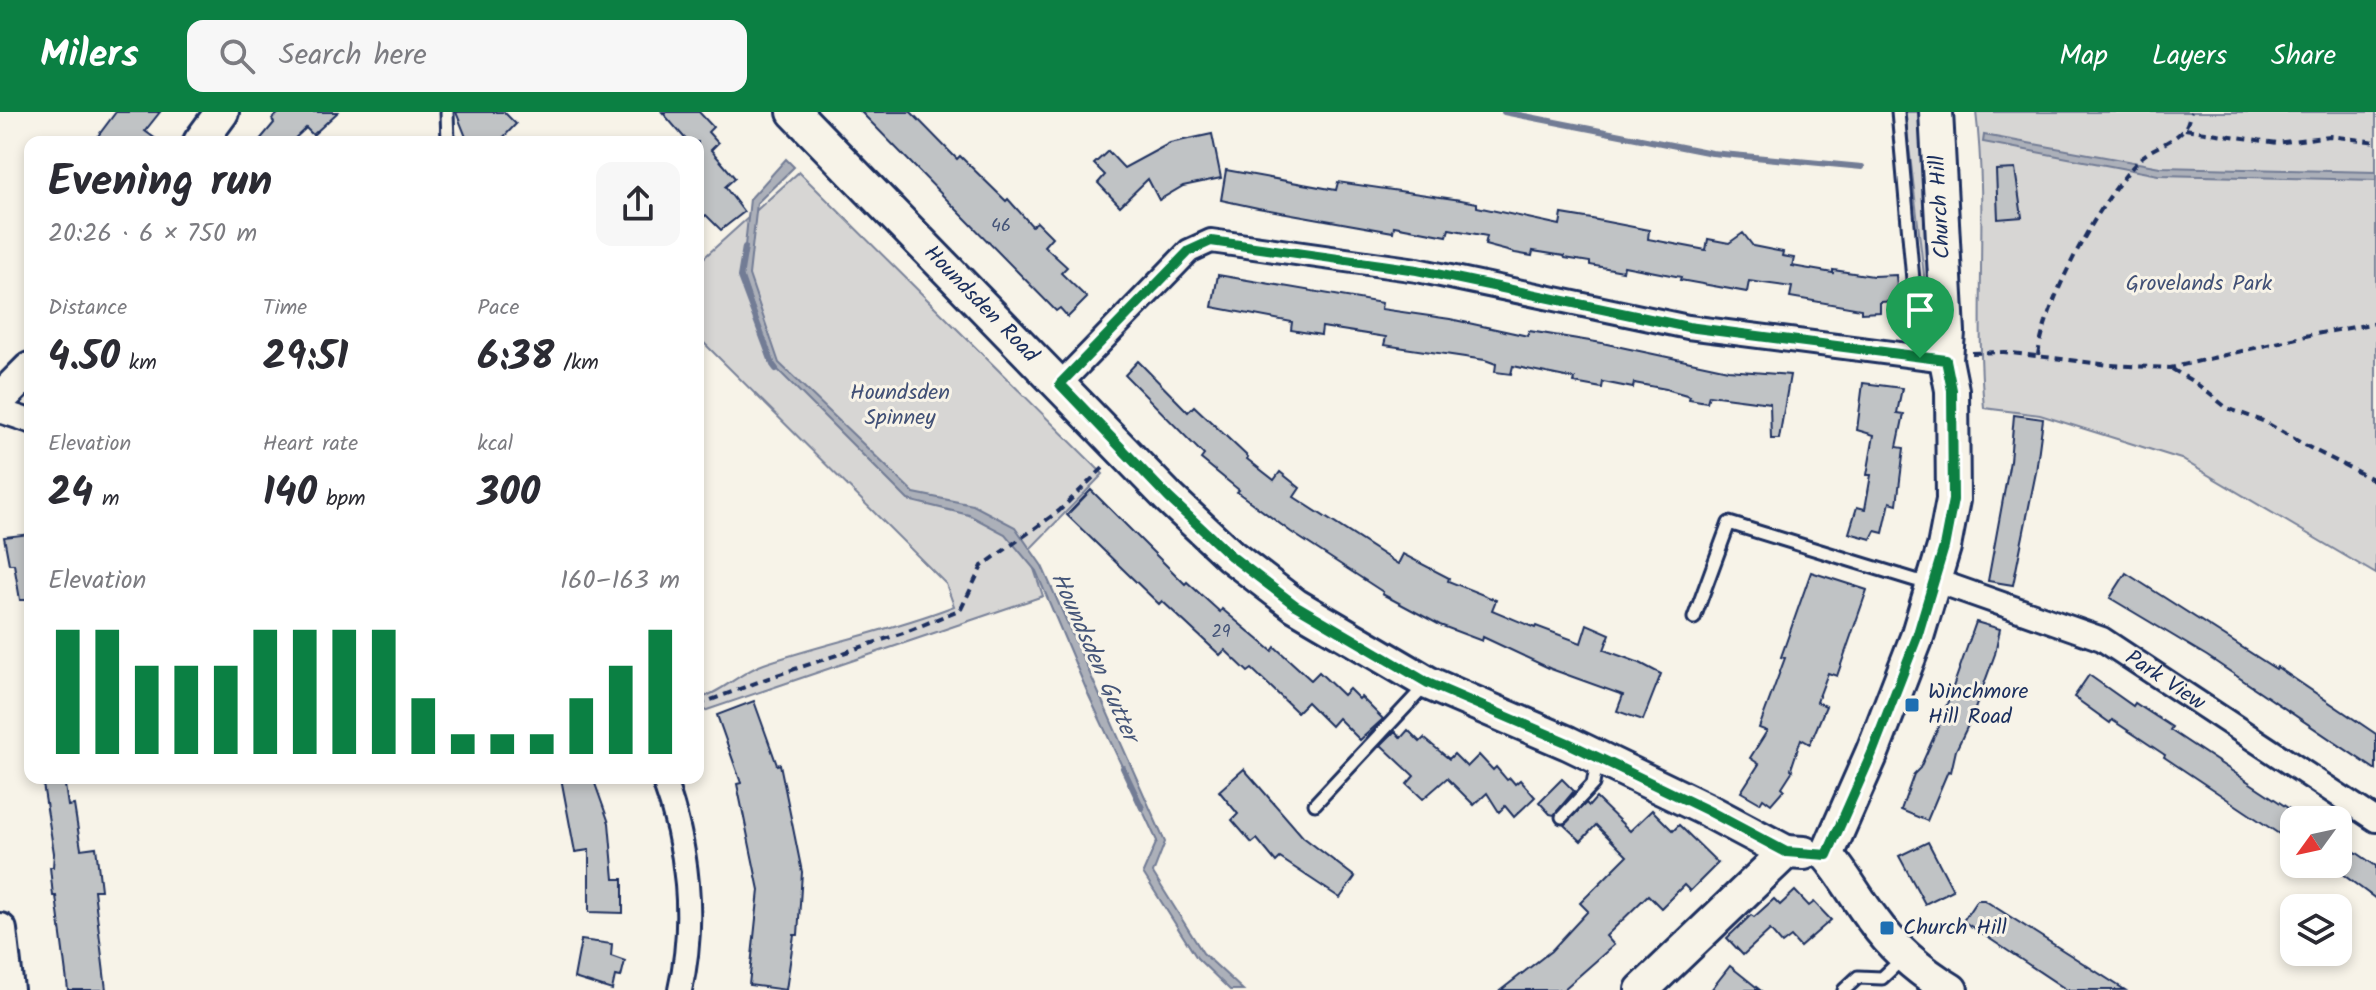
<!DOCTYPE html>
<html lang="en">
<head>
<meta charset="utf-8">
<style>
  :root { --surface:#fff; --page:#f7f7f7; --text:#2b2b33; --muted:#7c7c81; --accent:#0b8043 }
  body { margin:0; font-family:Kalam,sans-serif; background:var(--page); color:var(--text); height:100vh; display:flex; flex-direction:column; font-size:30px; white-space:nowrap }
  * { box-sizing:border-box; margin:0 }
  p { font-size:26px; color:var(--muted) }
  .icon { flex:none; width:44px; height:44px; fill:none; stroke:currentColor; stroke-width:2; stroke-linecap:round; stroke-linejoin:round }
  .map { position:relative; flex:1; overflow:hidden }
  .panel { position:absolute; left:24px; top:24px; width:680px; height:648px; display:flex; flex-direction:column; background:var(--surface); border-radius:16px; box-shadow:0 4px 12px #0003 }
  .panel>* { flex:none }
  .needle { width:52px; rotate:237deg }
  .controls { position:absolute; left:2280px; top:694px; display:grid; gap:16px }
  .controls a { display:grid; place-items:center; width:72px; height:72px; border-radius:16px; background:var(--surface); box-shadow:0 4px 12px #0003; font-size:40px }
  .pin { position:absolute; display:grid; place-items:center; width:68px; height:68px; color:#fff; margin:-82px -34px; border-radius:50% 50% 50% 0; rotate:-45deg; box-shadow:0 0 8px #0007 }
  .pin .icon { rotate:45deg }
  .round { display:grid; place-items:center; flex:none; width:84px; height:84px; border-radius:16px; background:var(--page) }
  .headline { display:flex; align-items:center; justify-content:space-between; height:136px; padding:0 24px }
  h1 { font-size:44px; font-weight:700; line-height:60px }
  .stats { display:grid; grid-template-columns:repeat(3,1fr); gap:12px; height:136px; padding:8px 24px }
  .stats div { display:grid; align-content:center }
  .stats b { font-size:40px; font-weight:700 }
  .stats small { font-size:22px; font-weight:400 }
  .stats p { font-size:22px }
  .chart { height:224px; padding:16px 24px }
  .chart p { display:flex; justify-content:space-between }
  .chart svg { width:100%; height:144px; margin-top:8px; stroke:var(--accent); stroke-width:6 }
  header { display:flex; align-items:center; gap:48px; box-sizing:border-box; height:112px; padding:0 40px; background:var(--accent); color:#fff }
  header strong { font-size:38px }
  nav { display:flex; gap:44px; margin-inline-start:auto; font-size:28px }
  .search { width:560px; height:72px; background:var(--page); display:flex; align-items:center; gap:20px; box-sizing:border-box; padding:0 28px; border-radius:16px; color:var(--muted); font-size:30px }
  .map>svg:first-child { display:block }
</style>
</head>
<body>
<header>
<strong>Milers</strong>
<div class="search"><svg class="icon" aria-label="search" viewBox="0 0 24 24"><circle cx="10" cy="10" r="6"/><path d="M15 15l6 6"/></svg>Search here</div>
<nav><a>Map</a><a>Layers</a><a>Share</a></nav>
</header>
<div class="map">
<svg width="2376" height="878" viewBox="0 0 2376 878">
  <rect width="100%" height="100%" fill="#f7f3e8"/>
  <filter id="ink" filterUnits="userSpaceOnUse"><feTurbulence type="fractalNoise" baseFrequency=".0125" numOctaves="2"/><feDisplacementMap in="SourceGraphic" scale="16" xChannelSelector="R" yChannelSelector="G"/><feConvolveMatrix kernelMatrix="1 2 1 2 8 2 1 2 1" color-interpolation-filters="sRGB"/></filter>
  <g filter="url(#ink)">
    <!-- green -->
    <g fill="#d7d6d4" stroke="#798299" stroke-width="2">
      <polygon points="1905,0 1926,0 1933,241"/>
      <path d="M1976,0H2376V462L2181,347L2040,303L1984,296C1975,197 1988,98 1976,0Z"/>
      <path d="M799,60L1103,362L1028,439L1043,484L698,601V587C723,580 740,560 764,552C826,531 893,518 954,494L946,472L698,225V151Z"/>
    </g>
    <!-- water -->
    <g fill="#acb0b9" stroke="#727c95" stroke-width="2">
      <polygon points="1984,23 2160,55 2376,60 2376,68 2158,63 1983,30"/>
      <polygon points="786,47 794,55 757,91 749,163 779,251 914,381 973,393 1015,415 1042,454 1165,730 1153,761 1203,841 1243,878 1230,878 1197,846 1143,761 1157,729 1089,584 1036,459 1005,422 969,403 908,388 773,253 742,162 750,87"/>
    </g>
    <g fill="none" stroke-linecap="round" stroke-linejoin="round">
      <!-- stream -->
      <g stroke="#727c95" stroke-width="6">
        <polyline points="1504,0 1712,41 1862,55"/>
        <polyline points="745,135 740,165 773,253 776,257"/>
        <polyline points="1123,656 1142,696"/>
      </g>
    </g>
    <!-- building -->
    <g fill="#c0c3c5" stroke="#1b2f5e" stroke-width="2">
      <polygon points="116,0 160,0 145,19 160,30 107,30 98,24"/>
      <polygon points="280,0 338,0 313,23 306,16 291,30 258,30 274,11 272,7"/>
      <polygon points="456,0 504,0 516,12 499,30 468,30"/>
      <polygon points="662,0 699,0 713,15 708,20 718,31 711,38 735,66 725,75 744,100 721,118 706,103 698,110 698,30 688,30"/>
      <polygon points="861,0 911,0 957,47 960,44 1006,89 1008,87 1032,114 1037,110 1052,125 1044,134 1067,155 1061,161 1087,186 1068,205 1060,196 1056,199"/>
      <polygon points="1212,22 1221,66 1183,74 1159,88 1148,67 1120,94 1098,71 1105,63 1094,52 1108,39 1124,56 1170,31"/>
      <polygon points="2015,57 2022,105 1998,107 1996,58"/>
      <polygon points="1226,58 1336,78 1338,70 1461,88 1477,91 1477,95 1560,113 1562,102 1592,107 1649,118 1648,127 1706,138 1708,127 1729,131 1743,121 1753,134 1783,140 1782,144 1794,146 1792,154 1833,161 1833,158 1873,164 1896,163 1898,189 1880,190 1880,200 1861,201 1861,197 1790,185 1792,175 1749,169 1747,180 1680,168 1681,165 1624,154 1623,159 1590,153 1590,150 1565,146 1564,144 1533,139 1532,144 1515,141 1485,133 1487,124 1449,117 1447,124 1394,114 1393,120 1258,96 1221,88"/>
      <polygon points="1218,163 1382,191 1381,197 1450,207 1528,224 1529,219 1602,231 1728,258 1790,263 1779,327 1771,327 1770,291 1709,283 1707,290 1689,287 1690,284 1666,277 1634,271 1633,276 1603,270 1602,276 1574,271 1575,267 1513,254 1511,262 1495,260 1496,252 1485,248 1384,233 1386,225 1322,215 1321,223 1291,218 1292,210 1212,195"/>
      <polygon points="1138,249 1188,300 1194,294 1248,345 1247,347 1274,368 1280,360 1300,376 1294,385 1398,452 1403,442 1449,466 1448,469 1496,488 1492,498 1535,516 1536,514 1581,531 1587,512 1610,522 1604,538 1640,551 1661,562 1643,608 1617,599 1623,583 1551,557 1483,525 1482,529 1440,513 1382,482 1383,480 1291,420 1237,380 1239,378 1201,347 1204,343 1125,263"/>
      <polygon points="1863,271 1902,276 1897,301 1904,302 1897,335 1904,336 1897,392 1890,390 1883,421 1875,419 1871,427 1849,421 1857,395 1865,397 1871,363 1867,363 1874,323 1857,318"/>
      <polygon points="2014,303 2043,307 2036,360 2013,473 1988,469 2010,349"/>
      <polygon points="1091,378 1185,472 1187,470 1220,500 1222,497 1272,539 1275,535 1311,568 1319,560 1343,583 1349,577 1359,587 1361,585 1383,607 1360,628 1338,606 1331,614 1307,590 1297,600 1252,557 1248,560 1225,538 1220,543 1162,489 1159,492 1067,403"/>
      <polygon points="30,422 30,488 20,488 14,452 9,452 4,425"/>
      <polygon points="1811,460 1867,478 1837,564 1828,561 1817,590 1826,594 1810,632 1801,627 1791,657 1793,658 1782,675 1784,677 1771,692 1763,686 1760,691 1741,680 1759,652 1750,646 1767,619 1759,616 1785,546 1781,545"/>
      <polygon points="2126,461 2276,557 2277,555 2376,622 2376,658 2207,544 2110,486"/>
      <polygon points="1976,510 2000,517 1995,542 1972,605 1956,638 1951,660 1948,659 1927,709 1901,698 1914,662 1920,656 1941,609"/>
      <polygon points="2089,563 2133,594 2135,591 2172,615 2170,618 2294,700 2294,732 2164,645 2165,643 2112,608 2110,611 2074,585"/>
      <polygon points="754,589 777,653 780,652 802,760 798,823 794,823 786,878 749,873 759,778 737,672 741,671 717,603"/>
      <polygon points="1408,618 1420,630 1424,626 1449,647 1454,642 1467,655 1479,643 1493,658 1496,655 1507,668 1510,666 1515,672 1520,668 1535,685 1514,705 1505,694 1499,700 1487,681 1474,693 1447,666 1423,687 1407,672 1414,664 1381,633 1395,619 1401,626"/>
      <polygon points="1244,657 1303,725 1355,765 1340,786 1280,746 1276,750 1257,727 1252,731 1232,708 1238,702 1219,679"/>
      <polygon points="42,666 64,666 68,694 74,693 81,737 96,735 101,778 94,778 106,878 68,878 56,784 53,784 50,755 53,755 54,741"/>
      <polygon points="561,666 593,666 609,711 614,767 623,767 623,801 589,800 589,738 575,740"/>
      <polygon points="1562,667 1574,679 1554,703 1550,702 1539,690"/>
      <polygon points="1596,686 1630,719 1652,698 1673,719 1679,713 1718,751 1690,779 1684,773 1661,796 1648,783 1606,824 1614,833 1563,878 1501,878 1551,839 1588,799 1580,791 1627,744 1596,713 1581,729 1564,713 1586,691 1589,694"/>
      <polygon points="2338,728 2376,754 2376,787 2338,759"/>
      <polygon points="1928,730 1953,778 1925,792 1899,744"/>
      <polygon points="1795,779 1809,794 1814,790 1831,808 1800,835 1791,825 1782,832 1770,818 1743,843 1727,826 1751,803 1754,805 1774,787 1780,793"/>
      <polygon points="1977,788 1984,788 2125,878 2067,878 1963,809"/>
      <polygon points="581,828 612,832 611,844 625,849 621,865 615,864 612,878 574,866"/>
      <polygon points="1730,854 1760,878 1711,878"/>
    </g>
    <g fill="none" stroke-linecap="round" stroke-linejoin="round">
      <!-- lane casing -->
      <g stroke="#1b2f5e" stroke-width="17">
        <g id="lane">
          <polyline points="447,0 448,30"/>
          <polyline points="1898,0 1920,246"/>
          <polyline points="1694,506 1729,411 1915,468 1929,470"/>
          <polyline points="1315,692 1426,573"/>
          <polyline points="1562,705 1593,672 1597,650"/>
          <polyline points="1844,878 1858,865 1882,866 1902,847"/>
        </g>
      </g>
      <!-- street casing -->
      <g stroke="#1b2f5e" stroke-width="28">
        <g id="street">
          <polyline points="1060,272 1189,139 1211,129 1417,158 1688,215 1946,248"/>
          <polyline points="0,299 30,309"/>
          <path id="s1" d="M1933,470L1951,474L2102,527L2376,708"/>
          <path d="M663,666C688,733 696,808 680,878"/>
        </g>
      </g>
      <!-- secondary casing -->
      <g stroke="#1b2f5e" stroke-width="38">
        <g id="secondary">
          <path id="s2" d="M794,0L1169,386L1231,444L1295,493L1428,571L1568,631L1707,698L1786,740"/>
          <polyline points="200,30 222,0"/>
          <polyline points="0,287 30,257"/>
          <polyline points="1827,743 1872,641 1917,525 1944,435 1953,388 1952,278 1946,248 1948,220 1936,0"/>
          <path d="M1827,743C1845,764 1856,786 1873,808C1893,836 1921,860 1951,878"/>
          <polyline points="0,818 7,878"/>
          <polyline points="1642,878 1786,740 1804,741"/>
        </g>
      </g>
      <!-- path -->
      <g stroke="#1b2f5e" stroke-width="4" stroke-dasharray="8 6" stroke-linecap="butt">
        <polyline points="2185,17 2277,31 2330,24 2376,30"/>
        <polyline points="1972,241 2004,240 2110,253 2170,256 2310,223 2376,211"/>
        <path d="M2038,243C2046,187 2099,89 2139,48C2151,35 2173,31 2184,17C2188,13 2189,5 2191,0"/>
        <polyline points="2172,257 2197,272 2227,296 2263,309 2312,337 2376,369"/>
        <polyline points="698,593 771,565 906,520 961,497 982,454 1059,399 1104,355"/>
      </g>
      <!-- lane -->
      <use href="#lane" stroke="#f7f3e8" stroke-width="11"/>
      <!-- street -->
      <use href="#street" stroke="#f7f3e8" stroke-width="22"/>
      <!-- secondary -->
      <use href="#secondary" stroke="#f7f3e8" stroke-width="32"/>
    </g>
  </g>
  <g fill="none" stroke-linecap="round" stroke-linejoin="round" filter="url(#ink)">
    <!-- route casing -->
    <g stroke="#fff" stroke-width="16">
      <polygon id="route" points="1211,129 1417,158 1688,215 1946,248 1952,278 1953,388 1944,435 1917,525 1872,641 1827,743 1786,740 1707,698 1568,631 1428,571 1295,493 1231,444 1169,386 1060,272 1189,139"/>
    </g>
    <!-- route -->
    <use href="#route" stroke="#0b8043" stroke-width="10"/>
  </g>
  <!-- markers -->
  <g fill="#1f6fb2" stroke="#f7f3e8" stroke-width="3">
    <rect x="1904" y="585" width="16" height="16" rx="4"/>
    <rect x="1879" y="808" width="16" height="16" rx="4"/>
  </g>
  <g text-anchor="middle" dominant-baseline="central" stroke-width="6" stroke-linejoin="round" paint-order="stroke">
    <!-- number labels -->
    <g font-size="18" fill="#445478">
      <text x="1001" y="114">46</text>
      <text x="1221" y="520">29</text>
    </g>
    <!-- street labels -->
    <g font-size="22" fill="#1b2f5e" stroke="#f7f3e8">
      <text transform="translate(1941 95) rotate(-93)">Church Hill</text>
      <text stroke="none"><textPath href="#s2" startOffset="268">Houndsden Road</textPath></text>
      <text stroke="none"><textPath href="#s1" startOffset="254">Park View</textPath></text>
    </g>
    <!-- park labels -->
    <g font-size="22" fill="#415076" stroke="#f7f3e8">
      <text x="2199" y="172">Grovelands Park</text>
      <text x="900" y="281">Houndsden<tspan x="900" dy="25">Spinney</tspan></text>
    </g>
    <!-- poi labels -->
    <g font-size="22" fill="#1b2f5e" stroke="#f7f3e8" text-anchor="start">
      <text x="1928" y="580">Winchmore<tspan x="1928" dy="25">Hill Road</tspan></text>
      <text x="1903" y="816">Church Hill</text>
    </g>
    <!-- water labels -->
    <g font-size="24" font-style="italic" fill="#465679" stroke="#f7f3e8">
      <text transform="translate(1094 545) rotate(66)">Houndsden Gutter</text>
    </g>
  </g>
</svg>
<div class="controls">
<a><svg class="needle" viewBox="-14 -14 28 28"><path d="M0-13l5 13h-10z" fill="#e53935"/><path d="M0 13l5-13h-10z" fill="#7c7c81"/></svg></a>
<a><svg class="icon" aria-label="layers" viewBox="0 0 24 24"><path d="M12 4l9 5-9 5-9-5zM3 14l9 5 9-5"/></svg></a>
</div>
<div class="pin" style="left:1920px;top:246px;background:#1e9e55"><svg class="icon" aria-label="arrive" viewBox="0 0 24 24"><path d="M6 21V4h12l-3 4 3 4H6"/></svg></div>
<section class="panel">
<div class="headline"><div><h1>Evening run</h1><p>20:26 · 6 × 750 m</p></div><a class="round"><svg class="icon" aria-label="share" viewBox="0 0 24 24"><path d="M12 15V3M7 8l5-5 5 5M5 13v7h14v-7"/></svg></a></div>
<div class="stats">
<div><p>Distance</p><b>4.50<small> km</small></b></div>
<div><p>Time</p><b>29:51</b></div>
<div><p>Pace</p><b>6:38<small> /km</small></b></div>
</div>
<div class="stats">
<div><p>Elevation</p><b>24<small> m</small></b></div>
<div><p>Heart rate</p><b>140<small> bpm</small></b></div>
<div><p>kcal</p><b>300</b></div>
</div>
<div class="chart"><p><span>Elevation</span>160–163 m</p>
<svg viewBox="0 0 160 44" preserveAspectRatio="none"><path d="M5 44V6M15 44V6M25 44V17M35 44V17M45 44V17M55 44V6M65 44V6M75 44V6M85 44V6M95 44V27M105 44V38M115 44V38M125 44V38M135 44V27M145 44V17M155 44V6"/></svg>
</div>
</section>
</div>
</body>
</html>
